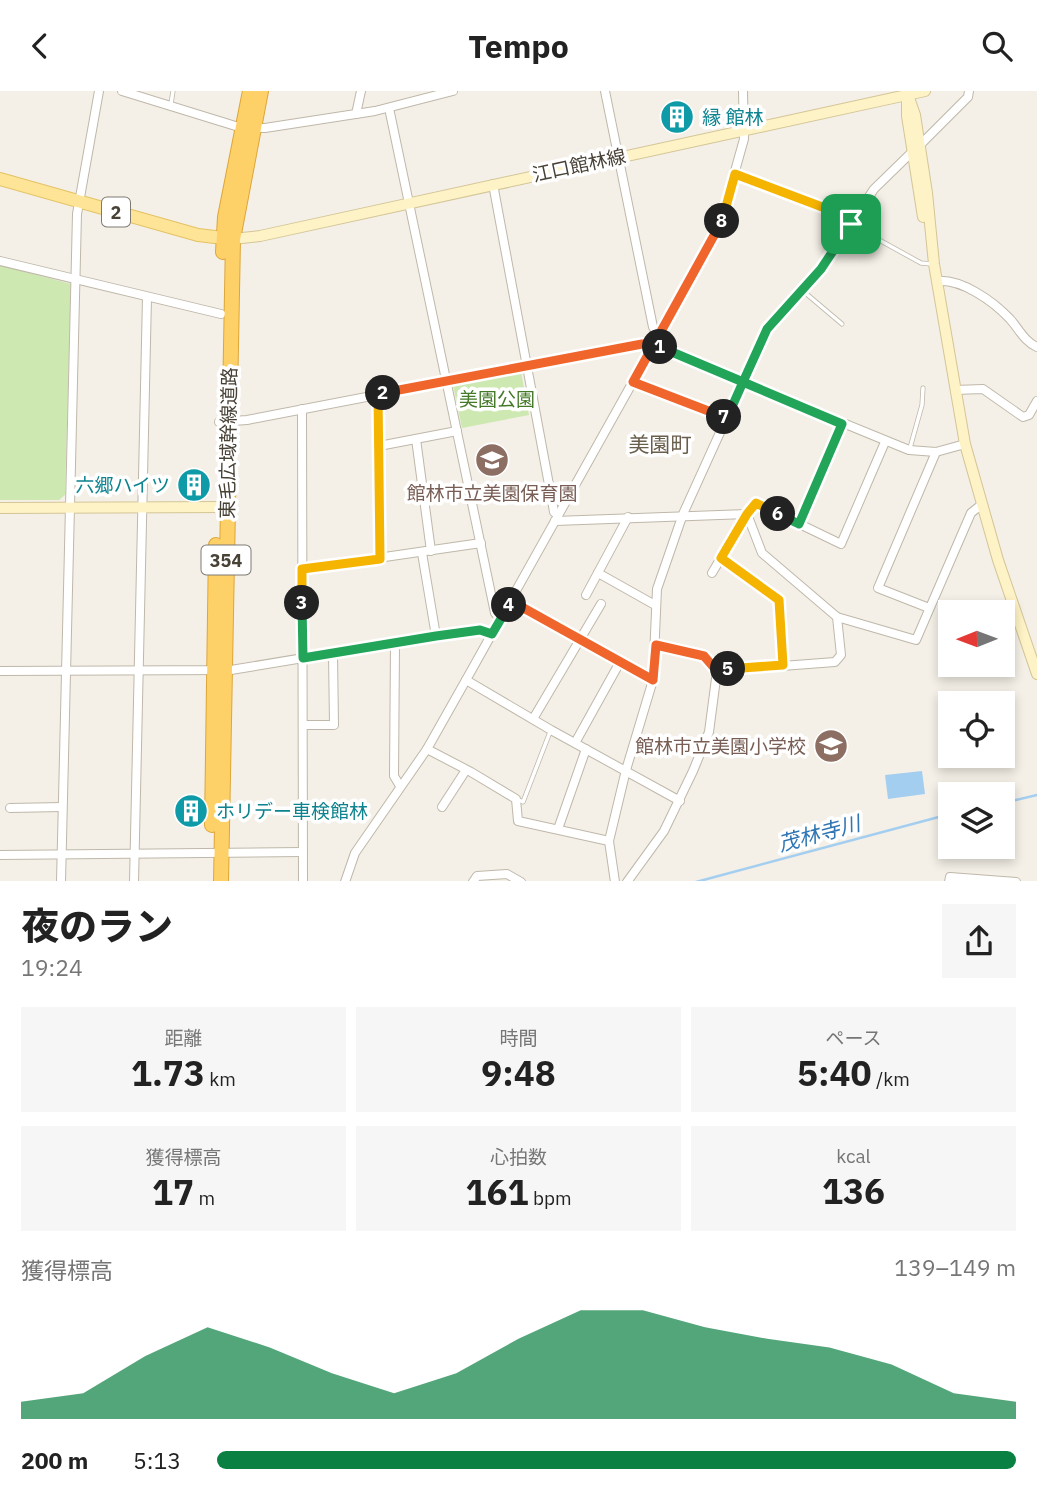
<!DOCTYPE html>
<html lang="ja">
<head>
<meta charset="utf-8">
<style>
  :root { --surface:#fff; --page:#f6f6f6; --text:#222; --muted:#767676; --accent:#0b8043 }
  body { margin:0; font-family:"IBM Plex Sans","Noto Sans JP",sans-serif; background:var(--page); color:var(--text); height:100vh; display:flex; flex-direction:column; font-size:26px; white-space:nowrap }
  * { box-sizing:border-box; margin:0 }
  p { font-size:23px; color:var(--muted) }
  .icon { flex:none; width:38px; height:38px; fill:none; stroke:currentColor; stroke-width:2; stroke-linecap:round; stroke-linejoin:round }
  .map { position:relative; height:790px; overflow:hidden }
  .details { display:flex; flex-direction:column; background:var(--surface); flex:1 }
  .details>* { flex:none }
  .needle { width:46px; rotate:269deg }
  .fabs { position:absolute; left:938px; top:509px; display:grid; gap:14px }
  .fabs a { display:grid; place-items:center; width:77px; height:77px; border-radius:0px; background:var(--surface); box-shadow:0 4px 10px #0003; font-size:35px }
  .pin { position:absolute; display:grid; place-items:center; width:60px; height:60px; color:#fff; margin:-30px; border-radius:14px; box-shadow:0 4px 10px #0006 }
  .km { position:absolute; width:35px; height:35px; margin:-18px; border-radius:50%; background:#222; color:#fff; font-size:19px; line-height:35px; text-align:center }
  .round { display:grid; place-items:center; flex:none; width:74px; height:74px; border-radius:0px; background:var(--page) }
  .summary { display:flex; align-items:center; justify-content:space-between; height:119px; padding:0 21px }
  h1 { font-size:38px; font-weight:800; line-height:52px }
  .stats { display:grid; grid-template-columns:repeat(3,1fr); gap:10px; height:119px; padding:7px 21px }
  .stats div { display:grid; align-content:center; border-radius:0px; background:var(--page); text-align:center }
  .stats b { font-size:35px; font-weight:800 }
  .stats small { font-size:19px; font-weight:400 }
  .stats p { font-size:19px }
  .chart { height:196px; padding:14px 21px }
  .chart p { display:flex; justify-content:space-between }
  .chart svg { width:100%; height:126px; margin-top:7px; fill:var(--accent); opacity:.7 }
  ul { padding:0 21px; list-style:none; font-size:23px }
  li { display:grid; grid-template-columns:112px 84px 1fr; align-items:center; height:52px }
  li i { height:18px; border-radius:9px; background:var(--accent) }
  header { display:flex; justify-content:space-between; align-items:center; height:91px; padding:0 21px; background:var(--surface); font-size:32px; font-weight:800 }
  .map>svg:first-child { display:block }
</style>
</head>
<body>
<header><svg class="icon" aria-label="back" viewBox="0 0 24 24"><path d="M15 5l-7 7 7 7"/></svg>Tempo<svg class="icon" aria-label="search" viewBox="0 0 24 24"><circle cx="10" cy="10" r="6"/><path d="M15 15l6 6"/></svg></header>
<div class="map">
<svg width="1037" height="791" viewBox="0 0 1037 791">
  <rect width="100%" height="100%" fill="#f4f0e7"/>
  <!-- green -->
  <g fill="#cde8b0">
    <polygon points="0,174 71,193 65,404 59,409 0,409"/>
    <polygon points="521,281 529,324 462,337 453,294"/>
  </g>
  <!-- water -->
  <polygon fill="#a4cef0" points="922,680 925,703 888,708 885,684"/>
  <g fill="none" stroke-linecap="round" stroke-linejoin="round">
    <!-- stream -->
    <g stroke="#a4cef0" stroke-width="2.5">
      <polyline points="1003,712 1037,704"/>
      <polyline points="696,791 950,723"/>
    </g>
    <!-- lane casing -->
    <g stroke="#bfb8aa" stroke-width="5">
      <g id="lane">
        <polyline points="171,13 173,0"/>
        <polyline points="852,134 921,172 932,173"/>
        <polyline points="803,200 842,233"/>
        <polyline points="654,255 741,290"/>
        <polyline points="635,292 726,327"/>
        <polyline points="910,357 922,314 923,297"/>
        <polyline points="519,709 523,711 550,641"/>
      </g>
    </g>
    <!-- street casing -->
    <g stroke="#bfb8aa" stroke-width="10">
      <g id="street">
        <polyline points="122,0 242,37 265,37 375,20 453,0"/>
        <polyline points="605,0 653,236 659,246"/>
        <polyline points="389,17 495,522 501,529"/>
        <polyline points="356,23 361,0"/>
        <polyline points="920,54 968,6 969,0"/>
        <polyline points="735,84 854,128"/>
        <polyline points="493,93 553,415 554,421 558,424"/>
        <polyline points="0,170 221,223"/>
        <path d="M937,190C962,188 993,210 1010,228C1019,238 1024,250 1037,256"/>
        <polyline points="743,291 909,359 936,361 965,353"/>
        <polyline points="955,299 983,298 1023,326 1029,324 1037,310"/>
        <polyline points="378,303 380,468"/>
        <polyline points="302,318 303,791"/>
        <polyline points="219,331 247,329 642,253 654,255"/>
        <polyline points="416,348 431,460"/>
        <polyline points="379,355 457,340"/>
        <polyline points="555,430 747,423"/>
        <polyline points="799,433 842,333"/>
        <polyline points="422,462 436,545"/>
        <polyline points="721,467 779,509 783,574"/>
        <polyline points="302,478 481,452"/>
        <polyline points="598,482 655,514"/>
        <polyline points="712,482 747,423 756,412 841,453 885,351"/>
        <polyline points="586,504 628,426"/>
        <polyline points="511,511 653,589"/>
        <polyline points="929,517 878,497 936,361"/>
        <polyline points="837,526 916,549 971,422 981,414"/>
        <polyline points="395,553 394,685 400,695"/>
        <polyline points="656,554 704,565 717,580"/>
        <polyline points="0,580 231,579 436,545 480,539 492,543"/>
        <polyline points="717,580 835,571 841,564 837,526 762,462 747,423"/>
        <polyline points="466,589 551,639 680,710"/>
        <polyline points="533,628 601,513"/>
        <polyline points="303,634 334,634 333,563"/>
        <polyline points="575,652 620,571"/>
        <polyline points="427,658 471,681 516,708 518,730 609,750"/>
        <polyline points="442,716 466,679"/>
        <polyline points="10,717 62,716"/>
        <polyline points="558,738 586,658"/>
        <polyline points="0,764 303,761"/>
        <polyline points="61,791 77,123 99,0"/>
        <polyline points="134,791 147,206"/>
        <polyline points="345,791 355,762 427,658 466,589 719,137 744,48 743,0"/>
        <polyline points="473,791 477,785 507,783 521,791"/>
        <polyline points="615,791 609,750 626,679 653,589 657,498 683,423 767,238 821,178 874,98 912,61"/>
        <polyline points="627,791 664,740 693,680 709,641 717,580"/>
        <polyline points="949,791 950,786 1016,791"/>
      </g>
    </g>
    <!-- secondary casing -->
    <g stroke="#d4c597" stroke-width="12">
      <g id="secondary">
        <polyline points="908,4 915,24 927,102 934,173 965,353 998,469 1037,583"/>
        <polyline points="907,10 907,25 923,126"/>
        <polyline points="233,148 260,145 925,0"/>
        <polyline points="0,417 227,416"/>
      </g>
    </g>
    <!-- primary casing -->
    <g stroke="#e4c265" stroke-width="14">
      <polyline id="primary" points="0,88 198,144 232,148"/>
    </g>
    <!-- highway casing -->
    <g stroke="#dda638" stroke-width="16">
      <g id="highway">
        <polyline points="223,161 225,126 250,0"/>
        <polyline points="212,734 216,454"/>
        <polyline points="221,791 233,148 261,0"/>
      </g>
    </g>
    <!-- lane -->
    <use href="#lane" stroke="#fff" stroke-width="3.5"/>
    <!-- street -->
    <use href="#street" stroke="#fff" stroke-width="8"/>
    <!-- secondary -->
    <use href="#secondary" stroke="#fef3c6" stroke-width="10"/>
    <!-- primary -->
    <use href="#primary" stroke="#fee496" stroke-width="12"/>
    <!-- highway -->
    <use href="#highway" stroke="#fed168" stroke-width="14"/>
  </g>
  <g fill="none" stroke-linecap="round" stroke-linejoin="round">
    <!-- split-1 casing -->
    <g stroke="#fff" stroke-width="14">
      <polyline id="split-1" points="660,256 743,291 767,238 821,178 851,133"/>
    </g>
    <!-- split-2 casing -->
    <g stroke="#fff" stroke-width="14">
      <polyline id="split-2" points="383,302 642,253 660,256"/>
    </g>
    <!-- split-3 casing -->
    <g stroke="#fff" stroke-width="14">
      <polyline id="split-3" points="302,512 302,478 380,468 378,303 383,302"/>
    </g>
    <!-- split-4 casing -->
    <g stroke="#fff" stroke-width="14">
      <polyline id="split-4" points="302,512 303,567 436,545 480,539 492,543 509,514"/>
    </g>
    <!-- split-5 casing -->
    <g stroke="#fff" stroke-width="14">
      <polyline id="split-5" points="509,514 511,510 653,589 656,554 704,565 717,580 728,578"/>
    </g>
    <!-- split-6 casing -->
    <g stroke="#fff" stroke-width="14">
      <polyline id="split-6" points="728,578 783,574 779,509 721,467 747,423 756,412 778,423"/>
    </g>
    <!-- split-7 casing -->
    <g stroke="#fff" stroke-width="14">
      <polyline id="split-7" points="724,326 727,327 743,291 842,333 799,433 778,423"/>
    </g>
    <!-- split-8 casing -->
    <g stroke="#fff" stroke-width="14">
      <polyline id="split-8" points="722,130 633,291 724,326"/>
    </g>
    <!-- split-9 casing -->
    <g stroke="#fff" stroke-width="14">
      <polyline id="split-9" points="722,130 735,83 854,128 851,133"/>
    </g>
    <!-- split-1 -->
    <use href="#split-1" stroke="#22a559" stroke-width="9"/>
    <!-- split-2 -->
    <use href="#split-2" stroke="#f0652b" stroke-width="9"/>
    <!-- split-3 -->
    <use href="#split-3" stroke="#f5b400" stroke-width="9"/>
    <!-- split-4 -->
    <use href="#split-4" stroke="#22a559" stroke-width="9"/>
    <!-- split-5 -->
    <use href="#split-5" stroke="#f0652b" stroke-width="9"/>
    <!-- split-6 -->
    <use href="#split-6" stroke="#f5b400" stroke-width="9"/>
    <!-- split-7 -->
    <use href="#split-7" stroke="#22a559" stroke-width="9"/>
    <!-- split-8 -->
    <use href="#split-8" stroke="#f0652b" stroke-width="9"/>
    <!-- split-9 -->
    <use href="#split-9" stroke="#f5b400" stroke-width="9"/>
  </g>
  <!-- icons -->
  <defs>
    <g id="building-disc" transform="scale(1.75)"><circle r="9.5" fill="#0f9aa8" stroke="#fff"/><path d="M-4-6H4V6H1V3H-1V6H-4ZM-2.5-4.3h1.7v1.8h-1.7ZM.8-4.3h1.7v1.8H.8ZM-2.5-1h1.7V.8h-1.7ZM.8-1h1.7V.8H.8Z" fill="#fff"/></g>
    <g id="school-disc" transform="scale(1.75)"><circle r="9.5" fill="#8d6e63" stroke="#fff"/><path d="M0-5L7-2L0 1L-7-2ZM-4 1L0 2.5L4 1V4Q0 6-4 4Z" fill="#fff"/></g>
  </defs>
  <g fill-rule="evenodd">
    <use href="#building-disc" x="677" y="26"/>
    <use href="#school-disc" x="492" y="369"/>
    <use href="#building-disc" x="194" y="394"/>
    <use href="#school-disc" x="831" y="655"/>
    <use href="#building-disc" x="191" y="720"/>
  </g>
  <g text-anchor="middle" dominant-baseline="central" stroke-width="7" stroke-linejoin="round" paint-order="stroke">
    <!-- shield labels -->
    <g fill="#fff" stroke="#7e7a72" stroke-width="2">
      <rect x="102" y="106.5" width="28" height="29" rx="5"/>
      <rect x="201.5" y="454.5" width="49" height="29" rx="5"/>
    </g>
    <g font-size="18" font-weight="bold" fill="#474136">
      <text x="116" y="121">2</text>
      <text x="226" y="469">354</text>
    </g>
    <!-- culture labels -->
    <g font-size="19" fill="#0d838f" stroke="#fff" text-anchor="start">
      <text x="702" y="26">縁 館林</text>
      <text x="170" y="394" text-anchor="end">六郷ハイツ</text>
      <text x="216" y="720">ホリデー車検館林</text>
    </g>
    <!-- street labels -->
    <g font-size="19" fill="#474136" stroke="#fff">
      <text transform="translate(579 74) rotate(-12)">江口館林線</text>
      <text transform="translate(228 352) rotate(-89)">東毛広域幹線道路</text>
    </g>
    <!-- park labels -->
    <g font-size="19" fill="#447929" stroke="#fff">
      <text x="497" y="308">美園公園</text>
    </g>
    <!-- education labels -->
    <g font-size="19" fill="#785e54" stroke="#fff">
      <text x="492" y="402">館林市立美園保育園</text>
      <text x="806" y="655" text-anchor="end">館林市立美園小学校</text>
    </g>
    <!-- neighbourhood labels -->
    <g font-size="21" fill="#6a5f4d" stroke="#fff">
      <text x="660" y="353">美園町</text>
    </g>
    <!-- water labels -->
    <g font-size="21" font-style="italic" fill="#2f76b3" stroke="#fff">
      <text transform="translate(819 742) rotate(-15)">茂林寺川</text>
    </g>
  </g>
</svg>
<div class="fabs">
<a><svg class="needle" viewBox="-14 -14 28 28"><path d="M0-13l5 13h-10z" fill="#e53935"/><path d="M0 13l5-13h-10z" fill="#767676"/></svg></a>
<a><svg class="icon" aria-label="locate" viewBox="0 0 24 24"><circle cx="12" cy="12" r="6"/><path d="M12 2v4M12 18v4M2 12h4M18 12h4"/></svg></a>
<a><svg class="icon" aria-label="layers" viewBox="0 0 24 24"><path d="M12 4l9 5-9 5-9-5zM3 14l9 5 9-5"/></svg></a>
</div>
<div class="pin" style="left:851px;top:133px;background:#1e9e55"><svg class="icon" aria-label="arrive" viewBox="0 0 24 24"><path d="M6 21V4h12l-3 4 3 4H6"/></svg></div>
<b class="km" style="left:660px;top:256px">1</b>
<b class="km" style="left:383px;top:302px">2</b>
<b class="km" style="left:302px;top:512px">3</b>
<b class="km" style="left:509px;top:514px">4</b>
<b class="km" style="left:728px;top:578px">5</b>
<b class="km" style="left:778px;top:423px">6</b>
<b class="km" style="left:724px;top:326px">7</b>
<b class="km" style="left:722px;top:130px">8</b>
</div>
<section class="details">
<div class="summary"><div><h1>夜のラン</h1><p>19:24</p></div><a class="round"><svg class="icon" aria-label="share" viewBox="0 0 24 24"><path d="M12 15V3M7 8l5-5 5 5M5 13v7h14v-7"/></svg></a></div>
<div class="stats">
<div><p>距離</p><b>1.73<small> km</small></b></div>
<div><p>時間</p><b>9:48</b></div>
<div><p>ペース</p><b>5:40<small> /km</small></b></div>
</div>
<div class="stats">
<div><p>獲得標高</p><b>17<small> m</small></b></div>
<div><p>心拍数</p><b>161<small> bpm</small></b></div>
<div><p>kcal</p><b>136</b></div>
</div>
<div class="chart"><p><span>獲得標高</span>139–149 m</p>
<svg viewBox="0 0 160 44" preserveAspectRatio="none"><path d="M0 44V38L10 35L20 22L30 12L40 19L50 28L60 35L70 28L80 16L90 6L100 6L110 12L120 16L130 19L140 25L150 35L160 38V44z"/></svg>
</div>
<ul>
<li><b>200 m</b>5:13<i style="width:100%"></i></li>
</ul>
</section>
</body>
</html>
